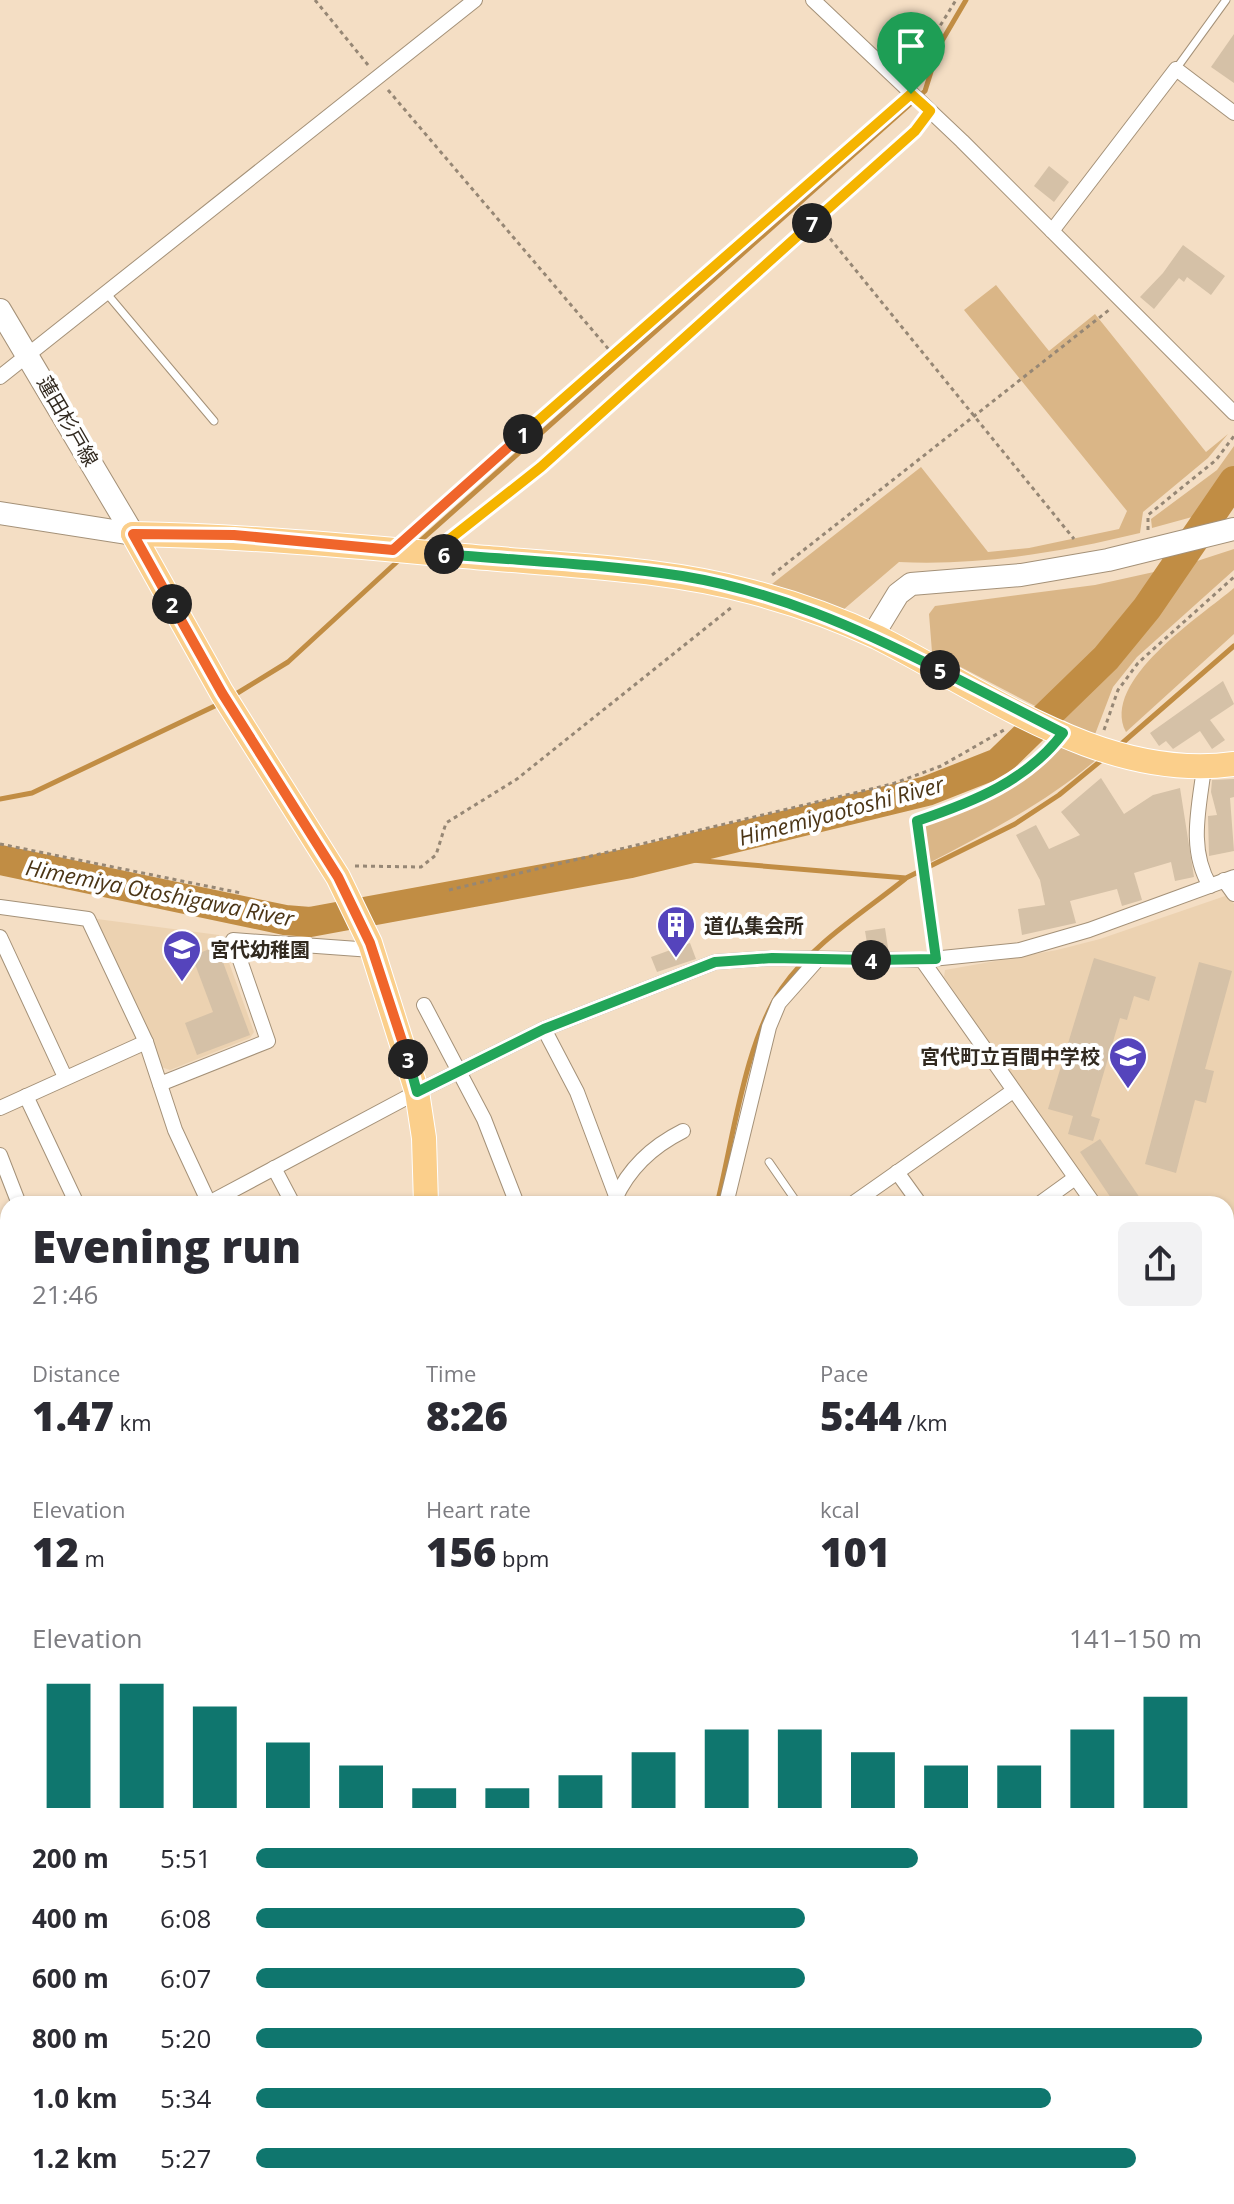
<!DOCTYPE html>
<html lang="en">
<head>
<meta charset="utf-8">
<style>
  :root { --surface:#fff; --page:#f2f2f3; --text:#2b2b33; --muted:#7c7c81; --accent:#0f766e }
  body { margin:0; font-family:"Open Sans","Noto Sans JP",sans-serif; background:var(--page); color:var(--text); height:100vh; display:flex; flex-direction:column; font-size:30px; white-space:nowrap }
  * { box-sizing:border-box; margin:0 }
  p { font-size:26px; color:var(--muted) }
  .icon { flex:none; width:44px; height:44px; fill:none; stroke:currentColor; stroke-width:2; stroke-linecap:round; stroke-linejoin:round }
  .map { position:relative; flex:1; overflow:hidden }
  .details { position:absolute; left:0px; top:1196px; width:1234px; height:1008px; display:flex; flex-direction:column; background:var(--surface); border-radius:24px 24px 0 0; box-shadow:0 2px 6px #0004 }
  .details>* { flex:none }
  .pin { position:absolute; display:grid; place-items:center; width:68px; height:68px; color:#fff; margin:-82px -34px; border-radius:50% 50% 50% 0; rotate:-45deg; box-shadow:0 0 8px #0007 }
  .pin .icon { rotate:45deg }
  .km { position:absolute; width:40px; height:40px; margin:-20px; border-radius:50%; background:#222; color:#fff; font-size:22px; line-height:40px; text-align:center }
  .round { display:grid; place-items:center; flex:none; width:84px; height:84px; border-radius:12px; background:var(--page) }
  .headline { display:flex; align-items:center; justify-content:space-between; height:136px; padding:0 32px }
  h1 { font-size:44px; font-weight:800; line-height:60px }
  .figures { display:grid; grid-template-columns:repeat(3,1fr); gap:12px; height:136px; padding:8px 32px }
  .figures div { display:grid; align-content:center }
  .figures b { font-size:40px; font-weight:800 }
  .figures small { font-size:22px; font-weight:400 }
  .figures p { font-size:22px }
  .chart { height:224px; padding:16px 32px }
  .chart p { display:flex; justify-content:space-between }
  .chart svg { width:100%; height:144px; margin-top:8px; stroke:var(--accent); stroke-width:6 }
  ul { padding:0 32px; list-style:none; font-size:26px }
  li { display:grid; grid-template-columns:128px 96px 1fr; align-items:center; height:60px }
  li i { height:20px; border-radius:10px; background:var(--accent) }
  .map>svg:first-child { display:block }
</style>
</head>
<body>
<div class="map">
<svg width="1234" height="2204" viewBox="0 0 1234 2204">
  <rect width="100%" height="100%" fill="#f4dec4"/>
  <!-- built -->
  <g fill="#ecd2b1">
    <polygon points="1228,895 1234,904 1234,1390 1226,1379 1226,1204 1102,1204 944,977 945,970 1057,950 1100,939"/>
    <polygon points="97,919 219,935 254,1032 250,1038 170,1070 161,1067"/>
  </g>
  <!-- green -->
  <g fill="#dab687">
    <path d="M996,285L1049,351L1095,314L1206,452L1228,434L1208,458L1143,512L1140,533C1062,552 979,566 899,562L843,610L772,584L921,467L988,552L1029,548L1119,529L1127,511L964,310Z"/>
    <polygon points="1234,446 1234,468 1203,514 1152,528 1151,519 1217,470"/>
    <polygon points="1234,549 1234,570 1137,657 1113,687 1094,737 1058,717 1092,686 1194,562"/>
    <polygon points="1163,570 1118,632 1041,709 932,652 929,614 935,606 1095,585"/>
    <path d="M1234,588V634L1126,732C1100,681 1201,616 1234,588Z"/>
    <path d="M1059,744L1096,760C1044,804 987,833 927,864L921,822C972,806 1024,787 1059,744Z"/>
    <polygon points="0,1529 8,1529 8,1616 0,1617"/>
    <polygon points="1234,1630 1234,1752 1226,1741 1226,1636"/>
  </g>
  <g fill="none" stroke-linecap="round" stroke-linejoin="round">
    <!-- stream -->
    <g stroke="#c18d44" stroke-width="5">
      <polyline points="419,542 925,91 939,46 966,0"/>
      <polyline points="231,697 288,662 399,560"/>
      <polyline points="1120,745 1234,646"/>
      <polyline points="0,799 32,793 219,704"/>
      <polyline points="656,857 906,878 1015,824 1059,795 1103,759"/>
      <path d="M717,1204C733,1140 745,1041 782,988C812,944 864,912 905,879"/>
    </g>
    <!-- river -->
    <polyline stroke="#c18d44" stroke-width="30" points="0,860 285,920 310,922 631,863 927,791 998,763 1106,658 1147,608 1234,481"/>
  </g>
  <!-- building -->
  <g fill="#d5c1a7">
    <polygon points="1234,34 1234,83 1211,67"/>
    <polygon points="1049,166 1069,182 1054,202 1034,186"/>
    <polygon points="1183,245 1225,276 1211,295 1187,277 1184,282 1179,278 1154,309 1140,297 1163,273"/>
    <polygon points="1223,681 1234,704 1210,720 1225,740 1212,749 1200,731 1173,749 1166,741 1159,746 1150,733"/>
    <polygon points="1101,778 1124,814 1153,795 1180,788 1194,877 1175,881 1171,862 1134,873 1142,900 1122,906 1117,889 1070,901 1076,923 1022,935 1018,909 1045,905 1040,880 1016,835 1036,825 1049,849 1080,835 1061,812"/>
    <polygon points="1234,779 1234,797 1230,798 1234,851 1209,856 1208,816 1217,815 1211,792 1212,780"/>
    <polygon points="885,928 888,948 868,949 865,931"/>
    <polygon points="690,943 696,959 657,972 651,957"/>
    <polygon points="217,946 250,1035 197,1055 185,1023 213,1012 192,956"/>
    <polygon points="1094,958 1156,977 1149,1001 1134,996 1127,1020 1120,1018 1091,1116 1100,1119 1093,1141 1068,1134 1073,1116 1048,1109"/>
    <polygon points="1199,962 1232,971 1205,1069 1214,1071 1206,1103 1195,1100 1176,1173 1145,1164"/>
    <polygon points="1100,1139 1144,1204 1115,1204 1080,1152"/>
  </g>
  <g fill="none" stroke-linecap="round" stroke-linejoin="round">
    <!-- primary-tunnel -->
    <polyline stroke="#cdbaa3" stroke-width="24" stroke-dasharray="24 12" stroke-linecap="butt" points="123,2196 125,2204"/>
    <!-- lane casing -->
    <g stroke="#a49178" stroke-width="9">
      <g id="lane">
        <polyline points="1176,69 1226,0"/>
        <polyline points="108,295 214,421"/>
        <polyline points="769,1162 798,1204"/>
        <polyline points="1226,2166 1227,2167"/>
      </g>
    </g>
    <!-- street casing -->
    <g stroke="#a49178" stroke-width="16">
      <g id="street">
        <polyline points="813,0 962,141 1234,413"/>
        <polyline points="1052,231 1176,69 1234,113"/>
        <polyline points="0,377 475,0"/>
        <path d="M1204,768C1199,808 1188,849 1210,886"/>
        <polyline points="1224,880 1234,894"/>
        <polyline points="0,907 88,919 146,1042 175,1130 209,1203"/>
        <polyline points="0,937 65,1077"/>
        <polyline points="922,960 1094,1204"/>
        <polyline points="424,1005 484,1119 517,1204"/>
        <polyline points="544,1029 577,1092 616,1196"/>
        <polyline points="160,1084 268,1041 233,940 372,950"/>
        <polyline points="26,1096 77,1204"/>
        <polyline points="0,1108 146,1042"/>
        <polyline points="0,1155 19,1204"/>
        <polyline points="274,1168 293,1204"/>
        <polyline points="897,1172 920,1204"/>
        <path d="M615,1199C629,1168 653,1146 683,1131"/>
        <polyline points="207,1204 417,1092 544,1029 715,962 772,958 922,960 1020,950 1089,930 1234,877"/>
        <polyline points="726,1204 769,1027 779,1003 818,959"/>
        <polyline points="852,1204 1013,1091"/>
        <polyline points="1039,1204 1075,1178"/>
        <polyline points="0,1315 8,1312"/>
        <polyline points="0,1378 8,1395"/>
        <polyline points="1226,1389 1234,1400"/>
        <polyline points="1226,1431 1234,1426"/>
        <polyline points="0,1520 8,1520"/>
        <polyline points="0,1625 8,1625"/>
        <polyline points="1226,1631 1234,1625"/>
        <polyline points="1226,1786 1234,1779"/>
        <polyline points="0,1892 8,1863"/>
        <polyline points="1226,1929 1234,1939"/>
        <polyline points="1226,2059 1234,2069"/>
        <polyline points="1226,2110 1234,2103"/>
        <polyline points="0,2113 8,2113"/>
        <polyline points="94,2196 95,2204"/>
        <polyline points="148,2196 149,2204"/>
        <polyline points="822,2196 822,2204"/>
        <polyline points="927,2196 927,2204"/>
        <polyline points="1050,2196 1050,2202"/>
        <polyline points="515,2204 515,2196"/>
        <polyline points="640,2204 640,2196"/>
      </g>
    </g>
    <!-- secondary casing -->
    <g stroke="#a49178" stroke-width="24">
      <g id="secondary">
        <polyline points="0,310 133,534"/>
        <polyline points="0,513 133,534"/>
        <polyline points="873,635 898,594 911,584 1021,575 1108,560 1234,529"/>
        <polyline points="0,1741 8,1741"/>
      </g>
    </g>
    <!-- primary casing -->
    <g stroke="#fff" stroke-width="26">
      <g id="primary">
        <path d="M133,534C252,536 370,548 488,558C576,566 666,569 752,592C794,603 837,618 877,637C988,693 1104,782 1234,764"/>
        <polyline points="133,534 222,693 338,877 370,943 417,1092 424,1138 426,1204"/>
      </g>
    </g>
    <!-- path -->
    <g stroke="#968775" stroke-width="3" stroke-dasharray="4 4" stroke-linecap="butt">
      <polyline points="315,0 368,65"/>
      <polyline points="911,73 956,0"/>
      <polyline points="388,90 611,352"/>
      <polyline points="815,220 1074,539"/>
      <polyline points="1148,530 1148,515 1216,460 1234,436"/>
      <polyline points="414,531 612,353 901,103"/>
      <polyline points="456,535 541,467 920,124"/>
      <polyline points="772,575 1109,310"/>
      <polyline points="1104,730 1118,690 1138,663 1234,577"/>
      <polyline points="0,844 241,893"/>
      <polyline points="355,866 421,867 436,855 446,823 517,779 732,607"/>
      <polyline points="449,890 892,784 941,766 1004,730"/>
      <path d="M934,942L917,821C964,805 1013,788 1048,752"/>
    </g>
    <!-- lane -->
    <use href="#lane" stroke="#fff" stroke-width="7"/>
    <!-- street -->
    <use href="#street" stroke="#fff" stroke-width="14"/>
    <!-- secondary -->
    <use href="#secondary" stroke="#fff" stroke-width="22"/>
    <!-- primary -->
    <use href="#primary" stroke="#fbcf8b" stroke-width="24"/>
    <!-- rail casing -->
    <g stroke="#756858" stroke-width="8">
      <g id="rail">
        <polyline points="1157,2204 1201,2196"/>
        <polyline points="1213,2204 1234,2200"/>
      </g>
    </g>
    <!-- rail -->
    <use href="#rail" stroke="#fff" stroke-width="5" stroke-dasharray="15" stroke-linecap="butt"/>
  </g>
  <g fill="none" stroke-linecap="round" stroke-linejoin="round">
    <!-- split-1 casing -->
    <g stroke="#fff" stroke-width="16">
      <polyline id="split-1" points="523,434 911,94"/>
    </g>
    <!-- split-2 casing -->
    <g stroke="#fff" stroke-width="16">
      <polyline id="split-2" points="172,604 133,534 234,535 393,550 523,434"/>
    </g>
    <!-- split-3 casing -->
    <g stroke="#fff" stroke-width="16">
      <polyline id="split-3" points="172,604 222,693 338,877 370,943 408,1059"/>
    </g>
    <!-- split-4 casing -->
    <g stroke="#fff" stroke-width="16">
      <polyline id="split-4" points="408,1059 417,1092 544,1029 715,962 772,958 871,960"/>
    </g>
    <!-- split-5 casing -->
    <g stroke="#fff" stroke-width="16">
      <path id="split-5" d="M871,960L936,959L917,821C973,802 1027,781 1063,733L940,670"/>
    </g>
    <!-- split-6 casing -->
    <g stroke="#fff" stroke-width="16">
      <path id="split-6" d="M444,554C523,561 604,564 682,576C774,591 858,628 940,670"/>
    </g>
    <!-- split-7 casing -->
    <g stroke="#fff" stroke-width="16">
      <polyline id="split-7" points="444,554 432,553 541,467 812,223"/>
    </g>
    <!-- split-8 casing -->
    <g stroke="#fff" stroke-width="16">
      <polyline id="split-8" points="812,223 915,131 930,111 911,94"/>
    </g>
    <!-- split-1 -->
    <use href="#split-1" stroke="#f5b400" stroke-width="10"/>
    <!-- split-2 -->
    <use href="#split-2" stroke="#f0652b" stroke-width="10"/>
    <!-- split-3 -->
    <use href="#split-3" stroke="#f0652b" stroke-width="10"/>
    <!-- split-4 -->
    <use href="#split-4" stroke="#22a559" stroke-width="10"/>
    <!-- split-5 -->
    <use href="#split-5" stroke="#22a559" stroke-width="10"/>
    <!-- split-6 -->
    <use href="#split-6" stroke="#22a559" stroke-width="10"/>
    <!-- split-7 -->
    <use href="#split-7" stroke="#f5b400" stroke-width="10"/>
    <!-- split-8 -->
    <use href="#split-8" stroke="#f5b400" stroke-width="10"/>
  </g>
  <!-- icons -->
  <defs>
    <g id="building-pin" transform="scale(2)"><path d="M0 17L-7.5 6A9.5 9.5 0 1 1 7.5 6Z" fill="#5544bc" stroke="#fff"/><path d="M-4-6H4V6H1V3H-1V6H-4ZM-2.5-4.3h1.7v1.8h-1.7ZM.8-4.3h1.7v1.8H.8ZM-2.5-1h1.7V.8h-1.7ZM.8-1h1.7V.8H.8Z" fill="#fff"/></g>
    <g id="school-pin" transform="scale(2)"><path d="M0 17L-7.5 6A9.5 9.5 0 1 1 7.5 6Z" fill="#5544bc" stroke="#fff"/><path d="M0-5L7-2L0 1L-7-2ZM-4 1L0 2.5L4 1V4Q0 6-4 4Z" fill="#fff"/></g>
  </defs>
  <g fill-rule="evenodd">
    <use href="#building-pin" x="676" y="925"/>
    <use href="#school-pin" x="182" y="949"/>
    <use href="#school-pin" x="1128" y="1056"/>
  </g>
  <g text-anchor="middle" dominant-baseline="central" stroke-width="8" stroke-linejoin="round" paint-order="stroke">
    <!-- street labels -->
    <g font-size="20" fill="#322a20" stroke="#fff">
      <text transform="translate(68 421) rotate(60)">蓮田杉戸線</text>
    </g>
    <!-- poi labels -->
    <g font-size="20" font-weight="bold" fill="#322a20" stroke="#fff" text-anchor="start">
      <text x="704" y="925">道仏集会所</text>
      <text x="210" y="949">宮代幼稚園</text>
      <text x="1100" y="1056" text-anchor="end">宮代町立百間中学校</text>
    </g>
    <!-- water labels -->
    <g font-size="22" font-style="italic" fill="#4b3516" stroke="#fff">
      <text transform="translate(841 810) rotate(-15)">Himemiyaotoshi River</text>
      <text transform="translate(160 892) rotate(11)">Himemiya Otoshigawa River</text>
    </g>
  </g>
</svg>
<div class="pin" style="left:911px;top:94px;background:#1e9e55"><svg class="icon" aria-label="arrive" viewBox="0 0 24 24"><path d="M6 21V4h12l-3 4 3 4H6"/></svg></div>
<b class="km" style="left:523px;top:434px">1</b>
<b class="km" style="left:172px;top:604px">2</b>
<b class="km" style="left:408px;top:1059px">3</b>
<b class="km" style="left:871px;top:960px">4</b>
<b class="km" style="left:940px;top:670px">5</b>
<b class="km" style="left:444px;top:554px">6</b>
<b class="km" style="left:812px;top:223px">7</b>
<section class="details">
<div class="headline"><div><h1>Evening run</h1><p>21:46</p></div><a class="round"><svg class="icon" aria-label="share" viewBox="0 0 24 24"><path d="M12 15V3M7 8l5-5 5 5M5 13v7h14v-7"/></svg></a></div>
<div class="figures">
<div><p>Distance</p><b>1.47<small> km</small></b></div>
<div><p>Time</p><b>8:26</b></div>
<div><p>Pace</p><b>5:44<small> /km</small></b></div>
</div>
<div class="figures">
<div><p>Elevation</p><b>12<small> m</small></b></div>
<div><p>Heart rate</p><b>156<small> bpm</small></b></div>
<div><p>kcal</p><b>101</b></div>
</div>
<div class="chart"><p><span>Elevation</span>141–150 m</p>
<svg viewBox="0 0 160 44" preserveAspectRatio="none"><path d="M5 44V6M15 44V6M25 44V13M35 44V24M45 44V31M55 44V38M65 44V38M75 44V34M85 44V27M95 44V20M105 44V20M115 44V27M125 44V31M135 44V31M145 44V20M155 44V10"/></svg>
</div>
<ul>
<li><b>200 m</b>5:51<i style="width:70%"></i></li>
<li><b>400 m</b>6:08<i style="width:58%"></i></li>
<li><b>600 m</b>6:07<i style="width:58%"></i></li>
<li><b>800 m</b>5:20<i style="width:100%"></i></li>
<li><b>1.0 km</b>5:34<i style="width:84%"></i></li>
<li><b>1.2 km</b>5:27<i style="width:93%"></i></li>
</ul>
</section>
</div>
</body>
</html>
